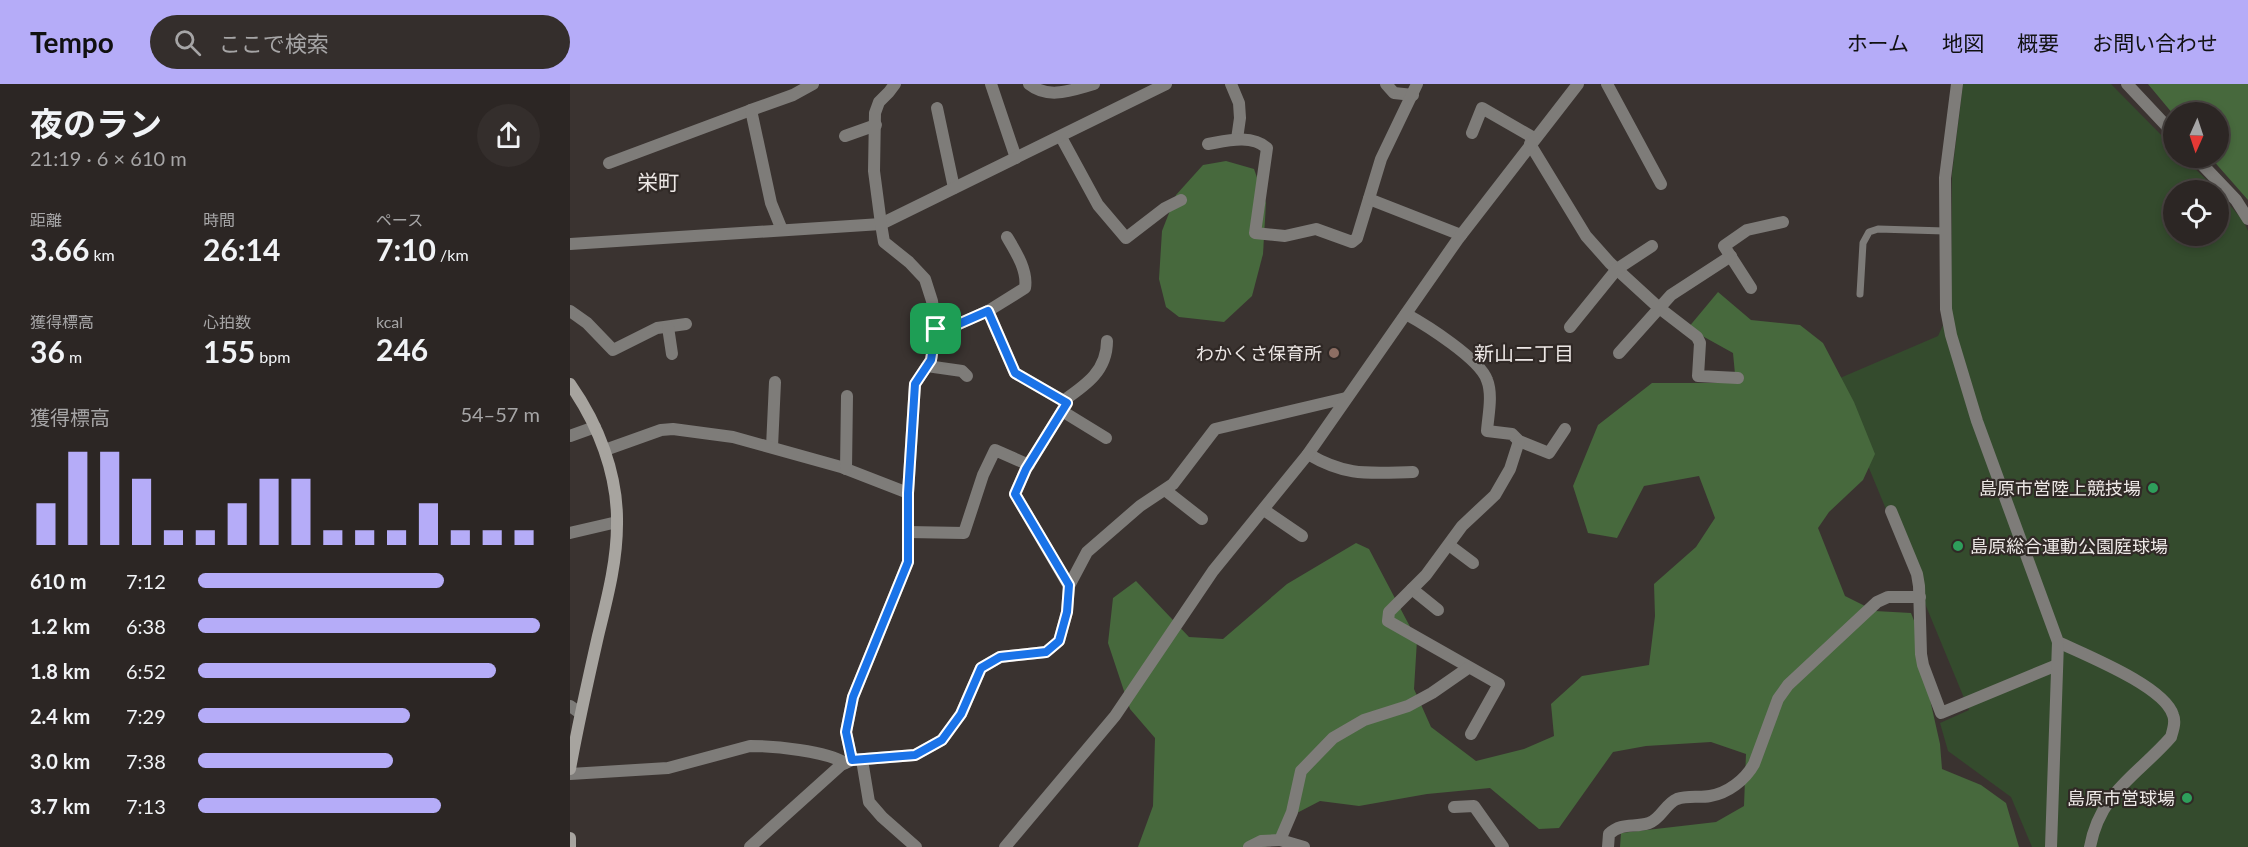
<!DOCTYPE html>
<html lang="ja">
<head>
<meta charset="utf-8">
<style>
  :root { --surface:#2c2624; --page:#342e2c; --text:#f1f3f6; --muted:#a6a5a6; --line:#484341; --accent:#b5acf8 }
  body { margin:0; font-family:Lato,"Noto Sans JP",sans-serif; background:var(--page); color:var(--text); height:100vh; display:flex; flex-direction:column; font-size:22px; white-space:nowrap }
  * { box-sizing:border-box; margin:0 }
  p { font-size:20px; color:var(--muted) }
  .icon { flex:none; width:33px; height:33px; fill:none; stroke:currentColor; stroke-width:2; stroke-linecap:round; stroke-linejoin:round }
  .map { position:relative; flex:1; overflow:hidden }
  .side { display:flex; flex-direction:column; background:var(--surface); width:570px }
  .side>* { flex:none }
  .needle { width:39px; rotate:183deg }
  .controls { position:absolute; left:1593px; top:18px; display:grid; gap:12px }
  .controls a { display:grid; place-items:center; width:66px; height:66px; border-radius:50%; background:var(--surface); box-shadow:0 3px 9px #0003,0 0 0 2px var(--line); font-size:30px }
  .pin { position:absolute; display:grid; place-items:center; width:51px; height:51px; color:#fff; margin:-26px; border-radius:12px; box-shadow:0 3px 9px #0006 }
  .round { display:grid; place-items:center; flex:none; width:63px; height:63px; border-radius:32px; background:var(--page) }
  .headline { display:flex; align-items:center; justify-content:space-between; height:102px; padding:0 30px }
  h1 { font-size:33px; font-weight:700; line-height:45px }
  .figures { display:grid; grid-template-columns:repeat(3,1fr); gap:9px; height:102px; padding:6px 30px }
  .figures div { display:grid; align-content:center }
  .figures b { font-size:30px; font-weight:700 }
  .figures small { font-size:16px; font-weight:400 }
  .figures p { font-size:16px }
  .chart { height:168px; padding:12px 30px }
  .chart p { display:flex; justify-content:space-between }
  .chart svg { width:100%; height:108px; margin-top:6px; stroke:var(--accent); stroke-width:6 }
  ul { padding:0 30px; list-style:none; font-size:20px }
  li { display:grid; grid-template-columns:96px 72px 1fr; align-items:center; height:45px }
  li i { height:15px; border-radius:8px; background:var(--accent) }
  header { display:flex; align-items:center; gap:36px; box-sizing:border-box; height:84px; padding:0 30px; background:var(--accent); color:#111 }
  header strong { font-size:28px }
  nav { display:flex; gap:33px; margin-inline-start:auto; font-size:21px }
  .search { width:420px; height:54px; background:var(--page); display:flex; align-items:center; gap:15px; box-sizing:border-box; padding:0 21px; border-radius:33px; color:var(--muted); font-size:22px }
  main { display:flex; flex:1; min-height:0 }
  .map>svg:first-child { display:block }
</style>
</head>
<body>
<header>
<strong>Tempo</strong>
<div class="search"><svg class="icon" aria-label="search" viewBox="0 0 24 24"><circle cx="10" cy="10" r="6"/><path d="M15 15l6 6"/></svg>ここで検索</div>
<nav><a>ホーム</a><a>地図</a><a>概要</a><a>お問い合わせ</a></nav>
</header>
<main>
<section class="side">
<div class="headline"><div><h1>夜のラン</h1><p>21:19 · 6 × 610 m</p></div><a class="round"><svg class="icon" aria-label="share" viewBox="0 0 24 24"><path d="M12 15V3M7 8l5-5 5 5M5 13v7h14v-7"/></svg></a></div>
<div class="figures">
<div><p>距離</p><b>3.66<small> km</small></b></div>
<div><p>時間</p><b>26:14</b></div>
<div><p>ペース</p><b>7:10<small> /km</small></b></div>
</div>
<div class="figures">
<div><p>獲得標高</p><b>36<small> m</small></b></div>
<div><p>心拍数</p><b>155<small> bpm</small></b></div>
<div><p>kcal</p><b>246</b></div>
</div>
<div class="chart"><p><span>獲得標高</span>54–57 m</p>
<svg viewBox="0 0 160 44" preserveAspectRatio="none"><path d="M5 44V27M15 44V6M25 44V6M35 44V17M45 44V38M55 44V38M65 44V27M75 44V17M85 44V17M95 44V38M105 44V38M115 44V38M125 44V27M135 44V38M145 44V38M155 44V38"/></svg>
</div>
<ul>
<li><b>610 m</b>7:12<i style="width:72%"></i></li>
<li><b>1.2 km</b>6:38<i style="width:100%"></i></li>
<li><b>1.8 km</b>6:52<i style="width:87%"></i></li>
<li><b>2.4 km</b>7:29<i style="width:62%"></i></li>
<li><b>3.0 km</b>7:38<i style="width:57%"></i></li>
<li><b>3.7 km</b>7:13<i style="width:71%"></i></li>
</ul>
</section>
<div class="map">
<svg width="1678" height="763" viewBox="0 0 1678 763">
  <rect width="100%" height="100%" fill="#3a3330"/>
  <!-- green -->
  <polygon fill="#344b2d" points="1393,0 1541,0 1603,63 1604,74 1614,74 1647,106 1604,106 1604,152 1648,152 1649,108 1674,138 1678,147 1678,763 1462,763 1441,713 1378,667 1370,639 1399,626 1263,297 1368,252 1381,224 1382,90"/>
  <!-- forest -->
  <g fill="#47693d">
    <polygon points="1578,0 1678,0 1678,116 1641,74 1648,74 1648,28 1603,30"/>
    <polygon points="656,77 684,85 696,119 693,170 682,212 654,238 609,233 596,223 589,195 592,147 606,111 633,81"/>
    <polygon points="1148,208 1181,236 1230,241 1253,259 1284,318 1305,370 1293,396 1259,428 1248,444 1275,512 1305,527 1341,529 1352,557 1359,611 1370,660 1372,685 1411,701 1436,719 1449,763 1050,763 1051,749 1146,738 1174,722 1176,670 1141,658 1076,662 1043,668 989,744 969,745 920,704 857,710 789,722 750,717 725,730 696,763 568,763 583,722 585,654 560,625 538,559 543,514 566,497 619,553 653,555 717,500 786,459 799,465 847,556 844,605 861,643 906,677 954,665 984,652 981,620 1012,592 1079,581 1085,532 1084,500 1126,463 1145,434 1129,392 1074,402 1047,454 1018,449 1003,402 1028,341 1082,299 1149,299 1165,290 1163,269 1118,244"/>
  </g>
  <g fill="none" stroke-linecap="round" stroke-linejoin="round">
    <!-- lane -->
    <polyline stroke="#7e7c79" stroke-width="7" points="1290,210 1293,159 1299,148 1308,145 1375,147"/>
    <!-- street -->
    <g stroke="#7e7c79" stroke-width="12">
      <polyline points="421,0 446,74"/>
      <path d="M459,0C479,16 502,6 524,0"/>
      <polyline points="661,0 669,19 670,34 667,55"/>
      <polyline points="816,0 824,9 843,11"/>
      <polyline points="1037,0 1091,100"/>
      <path d="M1387,0L1375,94L1376,225L1381,251L1407,337L1488,558C1515,571 1594,602 1603,631C1606,638 1603,646 1601,653C1568,691 1530,708 1520,763"/>
      <polyline points="1557,0 1604,50"/>
      <polyline points="367,24 384,104"/>
      <polyline points="902,49 912,24 964,54"/>
      <polyline points="275,52 306,41"/>
      <polyline points="491,53 528,121 556,154 595,124 611,116"/>
      <path d="M638,60C656,57 681,50 697,64L685,149L715,152L746,145L782,158L787,154L811,75L847,0"/>
      <polyline points="960,60 1016,152 1040,179 1088,223 1127,253 1130,259 1128,292 1168,294"/>
      <polyline points="1626,74 1666,116 1678,135"/>
      <polyline points="39,79 181,26"/>
      <polyline points="799,115 891,151"/>
      <polyline points="212,146 201,119 181,26 223,11 243,0"/>
      <polyline points="0,160 311,140 596,0"/>
      <polyline points="1181,204 1154,162 1177,146 1213,138"/>
      <polyline points="0,227 17,239 43,266 87,244 116,240"/>
      <path d="M418,227L455,204C458,187 446,168 437,153"/>
      <path d="M836,230C856,241 910,275 917,296C923,311 918,332 917,347L942,350L949,357L979,369L995,345"/>
      <polyline points="98,243 102,270"/>
      <polyline points="1000,243 1047,185 1082,162"/>
      <polyline points="366,245 384,242 418,227 445,289 497,319 456,385 445,410 499,502"/>
      <polyline points="1049,269 1101,211 1161,172"/>
      <polyline points="357,282 392,287 397,292"/>
      <path d="M493,317C516,301 537,287 537,257"/>
      <polyline points="492,327 536,354"/>
      <polyline points="0,352 25,343"/>
      <polyline points="202,363 205,298"/>
      <polyline points="35,366 91,346 103,345 163,353 271,383 338,409"/>
      <path d="M738,370C777,393 799,389 843,388"/>
      <polyline points="276,385 277,312"/>
      <polyline points="595,406 632,435"/>
      <polyline points="694,426 732,452"/>
      <polyline points="1321,427 1347,490 1349,502 1351,570 1353,581 1371,629 1487,581"/>
      <polyline points="338,448 394,449 413,391 425,366 459,381"/>
      <polyline points="0,449 47,438"/>
      <polyline points="879,461 903,479"/>
      <polyline points="842,505 868,526"/>
      <polyline points="0,622 10,629"/>
      <polyline points="901,650 929,600 818,537 819,528 856,491 892,442 925,411 940,385 949,357"/>
      <polyline points="282,676 276,648 283,613 338,478 338,409 345,300 361,276 366,245 362,217 355,195 339,178 314,158 311,140 304,87 305,29 309,18 319,8 325,0"/>
      <polyline points="292,676 299,718 312,733 346,763"/>
      <path d="M0,690L98,684L180,662C204,662 256,667 275,679"/>
      <polyline points="884,723 904,722 933,763"/>
      <polyline points="710,756 734,763"/>
      <polyline points="180,763 271,681 282,676 345,671 372,656 391,630 411,584 430,573 476,568 489,557 497,528 499,502 517,468 570,422 603,400 645,345 776,314"/>
      <polyline points="435,763 545,632 643,487 738,370 888,155 1008,0"/>
      <polyline points="679,763 691,757 710,756 722,728 731,687 763,654 794,636 838,622 862,609 898,584"/>
      <path d="M1038,763L1039,750C1052,738 1064,744 1079,739C1091,735 1095,720 1107,715C1118,711 1129,714 1140,712C1158,709 1175,696 1184,680L1208,615L1218,601L1307,518L1318,513H1350"/>
      <polyline points="1481,763 1488,558"/>
    </g>
    <!-- secondary -->
    <g stroke="#a7a49f" stroke-width="12">
      <path d="M0,300C28,340 48,390 47,440C47,478 37,515 28,552C18,596 8,640 0,685"/>
      <polyline points="0,754 0,763"/>
    </g>
  </g>
  <g fill="none" stroke-linecap="round" stroke-linejoin="round">
    <!-- route casing -->
    <g stroke="#fff" stroke-width="12">
      <polygon id="route" points="418,227 445,289 497,319 456,385 445,410 499,501 497,528 489,557 476,568 430,573 411,584 391,630 372,656 345,671 282,676 276,648 283,613 338,478 338,409 345,300 361,276 366,245 384,242"/>
    </g>
    <!-- route -->
    <use href="#route" stroke="#1a73e8" stroke-width="8"/>
  </g>
  <!-- markers -->
  <circle fill="#8d6e63" stroke="#302926" stroke-width="2" cx="764" cy="269" r="6"/>
  <g fill="#2e9e5b" stroke="#302926" stroke-width="2">
    <circle cx="1583" cy="404" r="6"/>
    <circle cx="1388" cy="462" r="6"/>
    <circle cx="1617" cy="714" r="6"/>
  </g>
  <g text-anchor="middle" dominant-baseline="central" stroke-width="4.5" stroke-linejoin="round" paint-order="stroke">
    <!-- poi labels -->
    <g font-size="18" fill="#ede8e6" stroke="#302926" text-anchor="end">
      <text x="752" y="269">わかくさ保育所</text>
      <text x="1571" y="404">島原市営陸上競技場</text>
      <text x="1400" y="462" text-anchor="start">島原総合運動公園庭球場</text>
      <text x="1605" y="714">島原市営球場</text>
    </g>
    <!-- neighbourhood labels -->
    <g font-size="20" fill="#ede8e6" stroke="#302926">
      <text x="954" y="269">新山二丁目</text>
    </g>
    <!-- quarter labels -->
    <g font-size="21" fill="#ede8e6" stroke="#302926">
      <text x="88" y="97">栄町</text>
    </g>
  </g>
</svg>
<div class="controls">
<a><svg class="needle" viewBox="-14 -14 28 28"><path d="M0-13l5 13h-10z" fill="#e53935"/><path d="M0 13l5-13h-10z" fill="#a6a5a6"/></svg></a>
<a><svg class="icon" aria-label="locate" viewBox="0 0 24 24"><circle cx="12" cy="12" r="6"/><path d="M12 2v4M12 18v4M2 12h4M18 12h4"/></svg></a>
</div>
<div class="pin" style="left:366px;top:245px;background:#1e9e55"><svg class="icon" aria-label="arrive" viewBox="0 0 24 24"><path d="M6 21V4h12l-3 4 3 4H6"/></svg></div>
</div>
</main>
</body>
</html>
